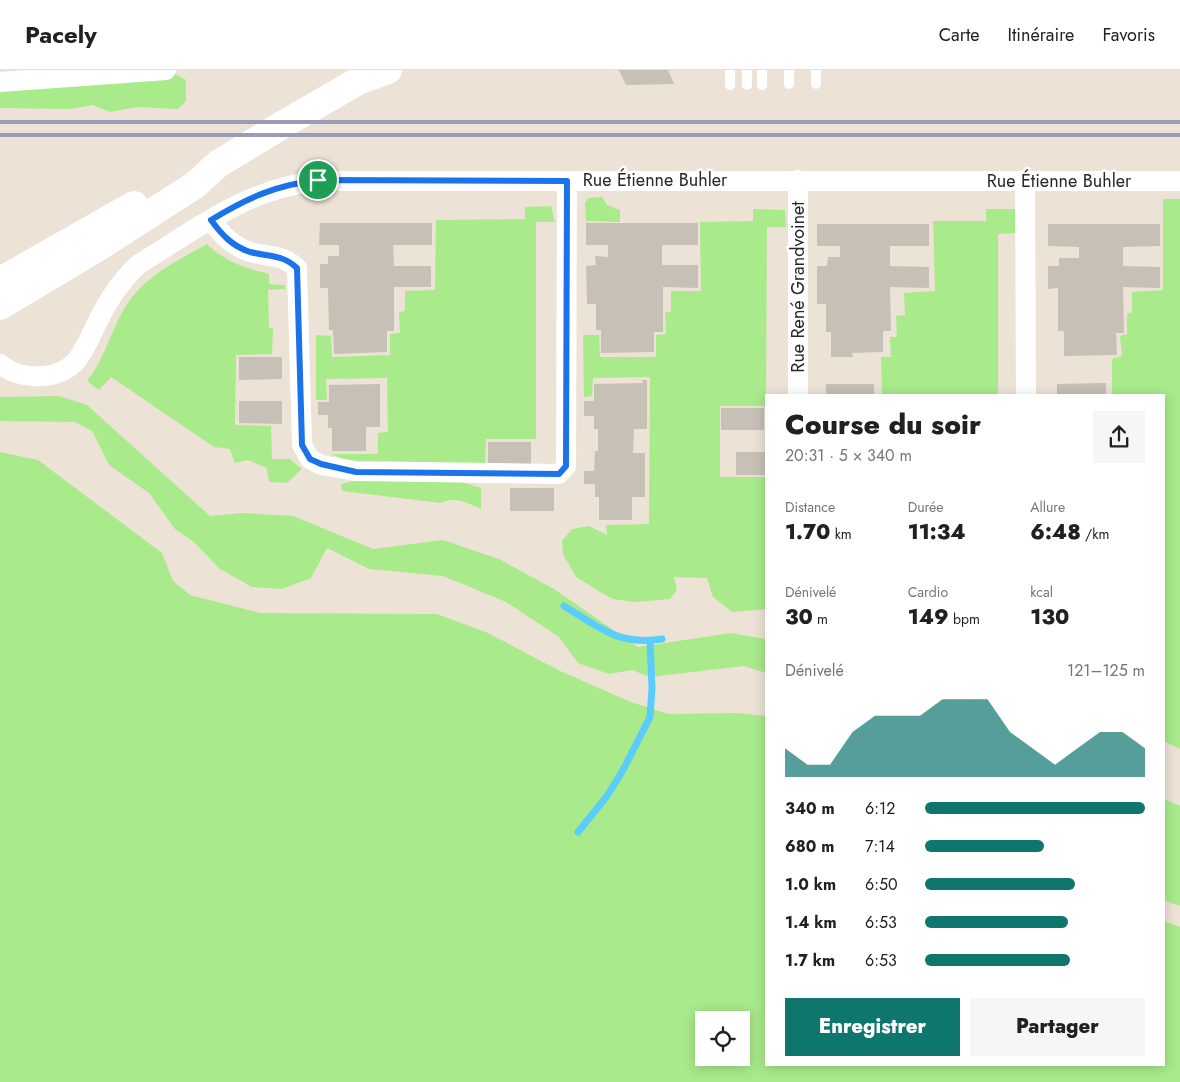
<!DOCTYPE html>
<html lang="fr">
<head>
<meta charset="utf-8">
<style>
  :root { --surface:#fff; --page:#f6f6f6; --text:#202124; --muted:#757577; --line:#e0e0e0; --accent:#0f766e }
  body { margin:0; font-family:Jost,sans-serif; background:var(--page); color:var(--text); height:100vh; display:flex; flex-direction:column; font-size:19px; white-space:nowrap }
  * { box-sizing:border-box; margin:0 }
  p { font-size:16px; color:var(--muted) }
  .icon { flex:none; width:28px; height:28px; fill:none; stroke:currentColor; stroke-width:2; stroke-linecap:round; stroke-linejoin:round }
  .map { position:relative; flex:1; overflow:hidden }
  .side { position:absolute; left:765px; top:324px; width:400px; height:672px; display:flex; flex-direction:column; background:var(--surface); border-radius:0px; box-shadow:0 2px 12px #0003 }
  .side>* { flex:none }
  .fabs { position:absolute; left:695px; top:941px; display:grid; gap:10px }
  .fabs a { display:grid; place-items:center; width:55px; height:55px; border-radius:0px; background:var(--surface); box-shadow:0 2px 12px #0003; font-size:25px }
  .pin { position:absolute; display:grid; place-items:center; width:42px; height:42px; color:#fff; margin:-21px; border:2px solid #fff; border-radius:50%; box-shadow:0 1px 5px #0007 }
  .round { display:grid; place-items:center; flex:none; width:52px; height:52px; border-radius:0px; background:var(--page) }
  .headline { display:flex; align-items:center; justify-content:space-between; height:85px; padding:0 20px }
  h1 { font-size:28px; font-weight:800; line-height:38px }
  .figures { display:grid; grid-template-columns:repeat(3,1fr); gap:8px; height:85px; padding:5px 20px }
  .figures div { display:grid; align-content:center }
  .figures b { font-size:21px; font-weight:800 }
  .figures small { font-size:14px; font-weight:400 }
  .figures p { font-size:14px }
  .chart { height:140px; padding:10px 20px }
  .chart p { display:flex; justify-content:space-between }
  .chart svg { width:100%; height:90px; margin-top:5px; fill:var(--accent); opacity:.7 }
  .cta { display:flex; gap:10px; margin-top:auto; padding:10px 20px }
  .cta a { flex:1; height:58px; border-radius:0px; background:var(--accent); color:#fff; font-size:20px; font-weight:800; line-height:58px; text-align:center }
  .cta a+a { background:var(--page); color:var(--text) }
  ul { padding:0 20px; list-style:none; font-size:16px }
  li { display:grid; grid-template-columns:80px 60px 1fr; align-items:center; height:38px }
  li i { height:12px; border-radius:6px; background:var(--accent) }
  header { display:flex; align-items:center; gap:30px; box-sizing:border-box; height:70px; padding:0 25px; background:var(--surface); border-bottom:1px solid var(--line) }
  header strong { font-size:24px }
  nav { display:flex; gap:28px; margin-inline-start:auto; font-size:18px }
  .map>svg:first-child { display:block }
</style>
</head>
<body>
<header>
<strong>Pacely</strong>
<nav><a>Carte</a><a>Itinéraire</a><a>Favoris</a></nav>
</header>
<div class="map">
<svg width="1180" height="1012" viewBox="0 0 1180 1012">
  <rect width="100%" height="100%" fill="#ece3d6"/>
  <!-- green -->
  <g fill="#a9ea8b" fill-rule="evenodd">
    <polygon points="175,4 186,10 186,31 178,39 137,37 110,42 93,35 69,39 0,38 0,7 157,7"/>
    <polygon points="602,127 607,135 620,140 620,152 586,151 585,133 588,128"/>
    <polygon points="1163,129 1180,129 1180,679 1164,671 1164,325 1112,325 1112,289 1122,286 1120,266 1127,264 1127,244 1132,242 1132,222 1163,220"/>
    <polygon points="551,136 555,152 536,152 536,369 486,369 485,395 356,394 331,384 378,384 378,363 388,362 387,308 326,309 327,330 316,330 316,265 331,266 332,287 390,285 390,264 400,263 399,242 405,241 405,221 435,220 436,150 525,149 525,137"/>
    <polygon points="753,139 785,140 786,157 767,157 766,336 720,336 720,407 765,407 766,539 732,542 713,527 707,508 674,507 677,520 670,529 635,532 613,529 600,522 576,507 563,484 562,471 572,459 589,456 607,465 606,455 649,454 650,307 593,308 592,326 584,327 583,265 599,265 600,287 656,287 656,265 666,264 665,242 671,242 671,221 701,221 700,152 753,151"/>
    <polygon points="986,139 1015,139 1016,163 998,164 998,325 882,325 881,287 891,287 890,267 897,267 896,246 905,245 904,223 935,221 933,151 986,151"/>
    <path d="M207,174C225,192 245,198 269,204V214L284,215L286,219L268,220L269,258H273L272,284L236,285L235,355L271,356L272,389H290L302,399L287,413L269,412L267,398L248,390L235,393L230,379L214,377L111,307L99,320L87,311C104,290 110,263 124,239C144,206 175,192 207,174Z"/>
    <polygon points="59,326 87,335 210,446 243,443 293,446 373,479 443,470 499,489 554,519 638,577 731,563 766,569 766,603 744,596 650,607 632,600 609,604 578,593 559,567 506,532 443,506 369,499 327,478 311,508 282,519 252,517 220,499 194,472 175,459 149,423 109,395 92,361 75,352 0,351 0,327"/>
    <path d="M0,382L38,390L162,483L173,511L190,525L260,543L437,544L488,563L560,601L631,632L668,644L738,643L766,646V995H1164V851L1180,857V1012H0ZM704,950H741V988H704Z"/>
    <path d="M358,410L461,412L481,418V439C468,433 454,426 441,433L342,421L341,414Z"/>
    <polygon points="1164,729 1180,736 1180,836 1166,831 1164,828"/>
  </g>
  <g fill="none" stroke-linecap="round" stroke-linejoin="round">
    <!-- stream -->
    <g stroke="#5bcdfc" stroke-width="7">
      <path d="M564,536C599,557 618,576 662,569"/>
      <polyline points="578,762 607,726 623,700 650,647 652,618 650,571"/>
    </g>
  </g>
  <!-- building -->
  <g fill="#c6c0b6">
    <polygon points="619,0 668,0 674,14 626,15"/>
    <polygon points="320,153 432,153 432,175 393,175 394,196 431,196 431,217 394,217 394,261 387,261 387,282 334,284 333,260 329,260 328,218 320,218 320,194 328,194 328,186 339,186 339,175 319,175"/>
    <polygon points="586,153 698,153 698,175 662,175 662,195 698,195 698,218 663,217 663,262 654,262 654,282 601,283 601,260 596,260 596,234 587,234 586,196 596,195 595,186 608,187 608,175 586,175"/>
    <polygon points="817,154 929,154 929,176 890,176 890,196 929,197 929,218 890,217 891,261 883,261 883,282 852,283 853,287 831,287 831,262 826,262 826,234 817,234 817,196 827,196 828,187 840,187 840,176 817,176"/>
    <polygon points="1048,154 1160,154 1160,176 1123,177 1123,196 1160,197 1160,218 1123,217 1124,263 1116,263 1117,285 1064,286 1064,261 1058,261 1058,218 1048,219 1048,196 1059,196 1059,188 1079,188 1079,177 1048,176"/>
    <polygon points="239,287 282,287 282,309 239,310"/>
    <polygon points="642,310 647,310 647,359 634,359 633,383 645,383 645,427 632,427 632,450 599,450 599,427 595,427 595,414 584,414 584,401 594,401 595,381 598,381 598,359 594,359 594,346 584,346 584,331 594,331 594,314 643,313"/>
    <polygon points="1106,313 1106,325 1057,325 1057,314"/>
    <polygon points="380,314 380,357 366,357 366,381 332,381 332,358 328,358 328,345 318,345 318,332 329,332 329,315"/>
    <rect x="826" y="314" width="48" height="11"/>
    <polygon points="239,331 282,331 282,354 239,353"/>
    <rect x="721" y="338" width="43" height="22"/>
    <rect x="488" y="372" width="43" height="23"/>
    <rect x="736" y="382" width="30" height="23"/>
    <rect x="510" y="418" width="44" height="23"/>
  </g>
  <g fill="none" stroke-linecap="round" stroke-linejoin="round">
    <!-- lane -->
    <g stroke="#fff" stroke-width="10">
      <polyline points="730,0 730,15"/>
      <polyline points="762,0 762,15"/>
      <polyline points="789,0 789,14"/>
      <polyline points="816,0 816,14"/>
      <polyline points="747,15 747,0"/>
    </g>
    <!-- street -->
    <g stroke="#fff" stroke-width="20">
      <polyline points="0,12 166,0"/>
      <polyline points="798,110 798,325"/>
      <polyline points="1025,111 1026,325"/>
      <path d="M211,150C222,165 232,176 250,182C269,187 282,184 297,198L302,375L310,389L321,395L356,401L559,404L566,396L567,111"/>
      <path d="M0,294C20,311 59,311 77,290C86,278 92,263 99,249C109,229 122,209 139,194C198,158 248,118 318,111H1180"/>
    </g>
    <!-- secondary -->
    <g stroke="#fff" stroke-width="28">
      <polyline points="0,211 134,135"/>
      <polyline points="0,236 97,178 195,115 218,94 289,51 360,10 388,0"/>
    </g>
    <!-- rail -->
    <g stroke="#999cb4" stroke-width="4">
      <polyline points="0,52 1180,52"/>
      <polyline points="0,65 1180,65"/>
    </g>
  </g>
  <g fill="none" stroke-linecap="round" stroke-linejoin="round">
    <!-- route casing -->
    <g stroke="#fff" stroke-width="10">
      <path id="route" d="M318,110L567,111L566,396L559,404L356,402L321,394L310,389L302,375L297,198C282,184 269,187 250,182C232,176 222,165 211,150C247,128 276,115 318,110Z"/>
    </g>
    <!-- route -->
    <use href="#route" stroke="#1a73e8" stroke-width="6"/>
  </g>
  <g text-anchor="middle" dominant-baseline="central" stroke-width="5" stroke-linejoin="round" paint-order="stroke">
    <!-- street labels -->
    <g font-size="18" fill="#272727" stroke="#fff">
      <text x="655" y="110">Rue Étienne Buhler</text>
      <text x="1059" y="111">Rue Étienne Buhler</text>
      <text transform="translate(798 217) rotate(-90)">Rue René Grandvoinet</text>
    </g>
  </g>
</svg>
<div class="fabs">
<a><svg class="icon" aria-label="locate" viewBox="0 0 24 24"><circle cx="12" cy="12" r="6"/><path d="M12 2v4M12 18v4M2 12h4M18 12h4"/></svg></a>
</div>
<div class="pin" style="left:318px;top:110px;background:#1e9e55"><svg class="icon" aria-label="arrive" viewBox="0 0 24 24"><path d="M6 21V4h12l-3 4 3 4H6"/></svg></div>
<section class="side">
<div class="headline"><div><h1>Course du soir</h1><p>20:31 · 5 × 340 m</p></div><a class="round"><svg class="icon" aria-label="share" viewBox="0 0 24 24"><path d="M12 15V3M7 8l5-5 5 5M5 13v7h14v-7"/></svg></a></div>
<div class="figures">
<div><p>Distance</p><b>1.70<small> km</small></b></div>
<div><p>Durée</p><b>11:34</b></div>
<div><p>Allure</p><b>6:48<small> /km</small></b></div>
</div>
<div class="figures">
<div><p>Dénivelé</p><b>30<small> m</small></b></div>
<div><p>Cardio</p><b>149<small> bpm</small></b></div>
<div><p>kcal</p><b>130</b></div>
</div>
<div class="chart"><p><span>Dénivelé</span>121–125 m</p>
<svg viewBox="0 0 160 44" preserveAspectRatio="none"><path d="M0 44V30L10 38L20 38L30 22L40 14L50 14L60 14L70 6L80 6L90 6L100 22L110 30L120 38L130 30L140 22L150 22L160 30V44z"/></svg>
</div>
<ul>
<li><b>340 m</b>6:12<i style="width:100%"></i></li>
<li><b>680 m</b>7:14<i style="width:54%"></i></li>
<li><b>1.0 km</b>6:50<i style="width:68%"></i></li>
<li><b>1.4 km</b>6:53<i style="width:65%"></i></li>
<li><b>1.7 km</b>6:53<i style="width:66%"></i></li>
</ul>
<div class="cta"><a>Enregistrer</a><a>Partager</a></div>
</section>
</div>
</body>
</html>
